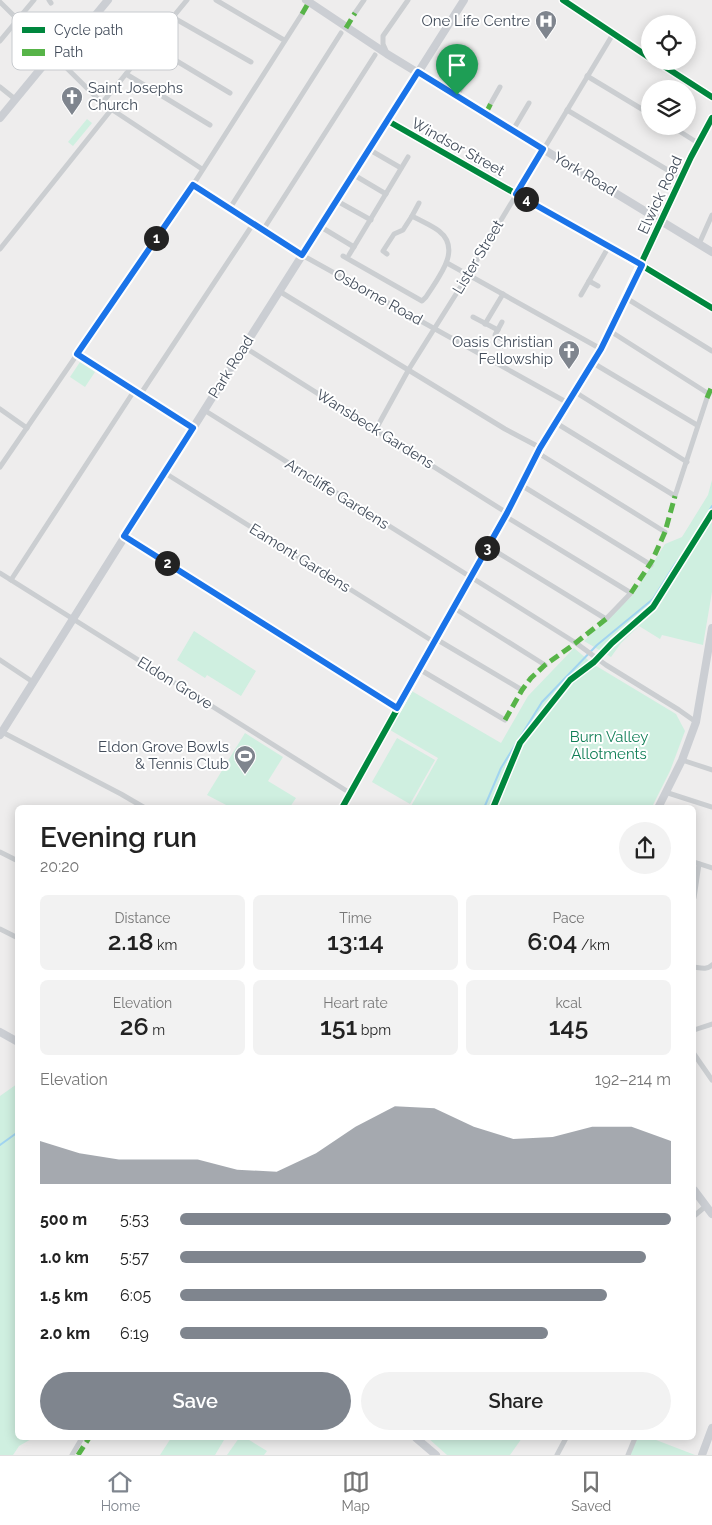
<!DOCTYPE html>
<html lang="en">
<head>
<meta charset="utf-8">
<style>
  :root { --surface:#fff; --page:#f2f2f2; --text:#222; --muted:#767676; --line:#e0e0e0; --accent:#7f858e }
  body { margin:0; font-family:Raleway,sans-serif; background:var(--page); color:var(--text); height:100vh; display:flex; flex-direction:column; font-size:19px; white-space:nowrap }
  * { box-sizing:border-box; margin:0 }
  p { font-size:16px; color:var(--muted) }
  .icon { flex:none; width:28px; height:28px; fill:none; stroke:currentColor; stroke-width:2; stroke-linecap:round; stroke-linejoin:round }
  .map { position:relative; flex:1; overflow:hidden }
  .panel { position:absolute; left:15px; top:805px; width:681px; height:635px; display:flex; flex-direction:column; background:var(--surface); border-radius:8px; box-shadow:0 2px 12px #0003 }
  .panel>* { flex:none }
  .buttons { position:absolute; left:641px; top:15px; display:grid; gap:10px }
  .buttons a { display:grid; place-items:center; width:55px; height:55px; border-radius:50%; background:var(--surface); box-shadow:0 2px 12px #0003; font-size:25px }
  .pin { position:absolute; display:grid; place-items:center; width:42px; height:42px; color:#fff; margin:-51px -21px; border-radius:50% 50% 50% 0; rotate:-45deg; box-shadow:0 0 5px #0007 }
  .pin .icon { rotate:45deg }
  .km { position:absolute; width:25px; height:25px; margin:-12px; border-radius:50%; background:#222; color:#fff; font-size:14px; line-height:25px; text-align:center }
  .round { display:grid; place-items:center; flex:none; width:52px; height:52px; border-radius:26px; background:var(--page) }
  .overview { display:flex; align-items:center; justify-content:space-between; height:85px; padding:0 25px }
  h1 { font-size:28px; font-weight:600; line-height:38px }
  .metrics { display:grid; grid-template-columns:repeat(3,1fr); gap:8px; height:85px; padding:5px 25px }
  .metrics div { display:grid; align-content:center; border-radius:8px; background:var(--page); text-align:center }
  .metrics b { font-size:25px; font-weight:600 }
  .metrics small { font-size:14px; font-weight:400 }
  .metrics p { font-size:14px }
  .chart { height:140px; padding:10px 25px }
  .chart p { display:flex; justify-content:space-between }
  .chart svg { width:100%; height:90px; margin-top:5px; fill:var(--accent); opacity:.7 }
  .primary-button { display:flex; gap:10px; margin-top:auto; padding:10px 25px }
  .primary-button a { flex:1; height:58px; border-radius:30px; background:var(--accent); color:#fff; font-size:20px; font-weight:600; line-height:58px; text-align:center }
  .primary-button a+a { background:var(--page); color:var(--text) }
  ul { padding:0 25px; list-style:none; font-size:16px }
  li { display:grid; grid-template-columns:80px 60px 1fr; align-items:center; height:38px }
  li i { height:12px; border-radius:6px; background:var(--accent) }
  .menu { display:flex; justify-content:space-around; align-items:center; height:70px; border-top:1px solid var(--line); background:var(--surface); font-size:14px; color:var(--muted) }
  .menu a { display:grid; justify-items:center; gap:2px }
  .menu .on { color:var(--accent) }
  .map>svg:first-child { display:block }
</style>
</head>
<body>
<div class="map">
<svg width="712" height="1455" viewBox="0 0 712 1455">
  <rect width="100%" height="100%" fill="#eeeded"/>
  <!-- green -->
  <g fill="#cfefe0">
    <polygon points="87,119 92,123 73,146 68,142"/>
    <polygon points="80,362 95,372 85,387 70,377"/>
    <polygon points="712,480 712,592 703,645 662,635 660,639 639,626 621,643 611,657 584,641 633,595 665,544 682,537 708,495"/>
    <polygon points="194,631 256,671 241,696 207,675 205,678 177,660"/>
    <polygon points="574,648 593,664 676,714 685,731 670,771 652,807 410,808 438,758 390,730 410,690 501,743 528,696"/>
    <polygon points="245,733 283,757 268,781 296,798 290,807 230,807 207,795"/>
    <polygon points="397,738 435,760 410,804 372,782"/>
    <polygon points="17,1084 18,1438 33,1438 19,1446 13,1455 0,1455 0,1096"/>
    <polygon points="171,1438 220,1438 224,1440 215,1455 160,1455"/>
    <polygon points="239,1438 246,1438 267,1451 264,1455 227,1455"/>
    <polygon points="428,1438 522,1438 510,1455 447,1455"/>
    <polygon points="635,1438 651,1438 695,1455 629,1455"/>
  </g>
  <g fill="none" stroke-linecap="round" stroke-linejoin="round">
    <!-- stream -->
    <g stroke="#a1d4f0" stroke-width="2">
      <polyline points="484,808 501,768 542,702 597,645 653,599 675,564 690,545 712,506"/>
      <polyline points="0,1145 18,1132"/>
    </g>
    <!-- street -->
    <g stroke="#cbced1" stroke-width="5">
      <polyline points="49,0 51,3"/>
      <polyline points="216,0 284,40"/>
      <polyline points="563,0 650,58"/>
      <polyline points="0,2 102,103 202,169"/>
      <polyline points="355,13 364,0"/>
      <polyline points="174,18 251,62"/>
      <polyline points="0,41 34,0"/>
      <polyline points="150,45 230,93"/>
      <polyline points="387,53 383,44 383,36 408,0"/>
      <polyline points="656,61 712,97"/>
      <polyline points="126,74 210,125"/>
      <polyline points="587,76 650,114"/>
      <polyline points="0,87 15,99"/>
      <polyline points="457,95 476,64"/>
      <polyline points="102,103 187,0"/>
      <polyline points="491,103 500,87"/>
      <polyline points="567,110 681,178"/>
      <polyline points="388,121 641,265 712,308"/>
      <polyline points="671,126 698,143"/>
      <polyline points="513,130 529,103"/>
      <polyline points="370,150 401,168"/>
      <polyline points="354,175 386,194"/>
      <polyline points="193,185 302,255 568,403"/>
      <polyline points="337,201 371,220"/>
      <polyline points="230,208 341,33"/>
      <polyline points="412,216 419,203"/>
      <polyline points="321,227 354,247"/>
      <polyline points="263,230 375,55"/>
      <polyline points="699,244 712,215"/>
      <polyline points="0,249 111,110"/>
      <polyline points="349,255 408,157"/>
      <path d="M343,256L422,301L426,297C437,279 463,250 439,231C431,225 421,221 412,216L403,230L394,234L383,251L387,254"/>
      <polyline points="447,263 601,349"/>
      <polyline points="589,281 598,286"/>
      <polyline points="279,291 505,429 541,448"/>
      <polyline points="581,295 609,246"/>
      <polyline points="626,298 712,351"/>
      <polyline points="473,317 498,330"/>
      <polyline points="502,322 495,335 505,341 503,346"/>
      <polyline points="485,324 503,294"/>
      <polyline points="610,331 709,394"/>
      <polyline points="505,341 513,345"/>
      <polyline points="244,347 507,513"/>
      <polyline points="77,354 193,428"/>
      <polyline points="593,363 697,425"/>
      <polyline points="575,392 687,462"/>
      <polyline points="140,395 253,224"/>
      <polyline points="0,409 27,428"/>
      <polyline points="204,410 576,643 606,665 679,710 696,722"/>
      <polyline points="556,423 675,496 707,398"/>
      <polyline points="376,429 409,369 468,275 613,34"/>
      <polyline points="538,453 665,532"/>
      <polyline points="0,467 193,185 302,14"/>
      <polyline points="165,473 434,642"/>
      <polyline points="521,485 651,565"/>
      <polyline points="125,536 397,708"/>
      <polyline points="487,546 606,619 631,593 505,516"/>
      <polyline points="0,573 350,793"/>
      <polyline points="11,580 134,391"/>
      <polyline points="454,608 545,665"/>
      <polyline points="436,639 522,690"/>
      <polyline points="0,660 33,682"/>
      <polyline points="419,669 505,720"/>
      <polyline points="2,732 121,794 145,808"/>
      <polyline points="682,760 712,770"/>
      <polyline points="665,792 712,807"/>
      <polyline points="342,808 505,516 541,448 601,349 691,157 712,118"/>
      <polyline points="0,852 18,861"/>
      <polyline points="694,862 712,868"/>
      <polyline points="694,898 699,864"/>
      <polyline points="0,929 18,938"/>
      <path d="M694,967C701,968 707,970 712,965"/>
      <polyline points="694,1030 712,1024"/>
      <polyline points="694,1054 712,1080"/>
      <polyline points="694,1216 706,1206"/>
      <polyline points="72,1455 82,1438"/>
      <polyline points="557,1455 566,1438"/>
      <polyline points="628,1455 635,1438"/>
    </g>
    <!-- secondary -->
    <g stroke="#cbced3" stroke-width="8">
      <polyline points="306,0 387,54 712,252"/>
      <polyline points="0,118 47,61 75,40 108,0"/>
      <polyline points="0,735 244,347 464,0"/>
      <polyline points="658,808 682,760 696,722 712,628"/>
      <polyline points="0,1032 18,1042"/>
      <polyline points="694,1190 712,1214"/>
      <polyline points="416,1438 436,1455"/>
      <polyline points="702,1455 712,1428"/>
    </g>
    <!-- quiet -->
    <g stroke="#57b448" stroke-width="5" stroke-dasharray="10 5" stroke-linecap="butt">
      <polyline points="302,14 309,2"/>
      <polyline points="346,28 355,13"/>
      <polyline points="486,113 491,103"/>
      <polyline points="707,398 712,386"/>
      <polyline points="631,593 652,561 665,532 675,496"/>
      <polyline points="505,720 522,690 531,678 545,665 573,645 606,619"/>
      <polyline points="78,1455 89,1438"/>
    </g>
    <!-- cycleway casing -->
    <g stroke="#fff" stroke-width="9">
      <g id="cycleway">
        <polyline points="563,0 650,58"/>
        <polyline points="656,61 712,97"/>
        <polyline points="388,121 641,265 712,308"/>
        <polyline points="342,808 505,516 541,448 601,349 691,157 712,118"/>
        <polyline points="493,808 520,743 570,680 594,662 612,643 653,607 712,513"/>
      </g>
    </g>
    <!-- cycleway -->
    <use href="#cycleway" stroke="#00873e" stroke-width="6"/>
  </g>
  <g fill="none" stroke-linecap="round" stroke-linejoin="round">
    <!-- route casing -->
    <g stroke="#fff" stroke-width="10">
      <polygon id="route" points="418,72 543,149 516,194 642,265 601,349 540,448 507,513 397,708 124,536 193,428 77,354 193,185 302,255"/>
    </g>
    <!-- route -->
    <use href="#route" stroke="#1a73e8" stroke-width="6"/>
  </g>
  <!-- icons -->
  <defs>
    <g id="hospital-pin" transform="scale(1.125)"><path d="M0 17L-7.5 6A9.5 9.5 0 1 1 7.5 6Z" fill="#7f858e" stroke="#fff"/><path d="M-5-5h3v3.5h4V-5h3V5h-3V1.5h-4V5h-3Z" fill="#fff"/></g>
    <g id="church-pin" transform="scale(1.125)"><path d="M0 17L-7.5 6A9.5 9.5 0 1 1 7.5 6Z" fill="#7f858e" stroke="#fff"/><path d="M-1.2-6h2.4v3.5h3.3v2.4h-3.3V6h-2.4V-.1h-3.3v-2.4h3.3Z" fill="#fff"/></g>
    <g id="stadium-pin" transform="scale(1.125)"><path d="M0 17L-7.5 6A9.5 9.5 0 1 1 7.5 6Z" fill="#7f858e" stroke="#fff"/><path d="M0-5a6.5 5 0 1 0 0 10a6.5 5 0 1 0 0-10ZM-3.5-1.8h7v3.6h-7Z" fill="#fff"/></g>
  </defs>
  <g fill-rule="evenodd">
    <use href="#hospital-pin" x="546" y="21"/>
    <use href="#church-pin" x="72" y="97"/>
    <use href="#church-pin" x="569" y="351"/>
    <use href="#stadium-pin" x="245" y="756"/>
  </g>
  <g text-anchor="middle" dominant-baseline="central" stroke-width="4" stroke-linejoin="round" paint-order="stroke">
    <!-- poi labels -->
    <g font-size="15" fill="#434d5b" stroke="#fff" text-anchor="end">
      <text x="530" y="21">One Life Centre</text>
      <text x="88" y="88" text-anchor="start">Saint Josephs<tspan x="88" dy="17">Church</tspan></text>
      <text x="553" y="342">Oasis Christian<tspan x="553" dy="17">Fellowship</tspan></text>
      <text x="229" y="747">Eldon Grove Bowls<tspan x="229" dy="17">&amp; Tennis Club</tspan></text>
    </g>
    <!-- street labels -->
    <g font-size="15" fill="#434d5b" stroke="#fff">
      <text transform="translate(458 147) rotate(29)">Windsor Street</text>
      <text transform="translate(585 174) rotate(31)">York Road</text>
      <text transform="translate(660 195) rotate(-65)">Elwick Road</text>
      <text transform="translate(478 257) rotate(-59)">Lister Street</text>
      <text transform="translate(378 297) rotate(29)">Osborne Road</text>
      <text transform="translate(231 367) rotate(-58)">Park Road</text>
      <text transform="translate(375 429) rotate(32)">Wansbeck Gardens</text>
      <text transform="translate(337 494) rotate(32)">Arncliffe Gardens</text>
      <text transform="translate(300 558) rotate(32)">Eamont Gardens</text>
      <text transform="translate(175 683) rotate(32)">Eldon Grove</text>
    </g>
    <!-- park labels -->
    <g font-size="15" fill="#117f57" stroke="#fff">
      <text x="609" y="737">Burn Valley<tspan x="609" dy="17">Allotments</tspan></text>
    </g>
  </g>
  <!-- legend -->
  <rect x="12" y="12" width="166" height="58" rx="8" fill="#fff" stroke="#c7cace" stroke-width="1"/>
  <rect x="22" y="27" width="23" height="6" fill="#00873e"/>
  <rect x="22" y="49" width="23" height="7" fill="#57b448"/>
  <g font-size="14" fill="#434d5b">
    <text x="54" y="35">Cycle path</text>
    <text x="54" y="57">Path</text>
  </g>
</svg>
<div class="buttons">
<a><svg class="icon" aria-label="locate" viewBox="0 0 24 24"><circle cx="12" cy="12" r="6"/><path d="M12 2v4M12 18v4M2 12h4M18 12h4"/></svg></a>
<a><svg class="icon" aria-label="layers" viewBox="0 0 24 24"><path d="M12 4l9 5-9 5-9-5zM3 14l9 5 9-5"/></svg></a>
</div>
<div class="pin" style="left:457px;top:95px;background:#1e9e55"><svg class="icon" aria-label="arrive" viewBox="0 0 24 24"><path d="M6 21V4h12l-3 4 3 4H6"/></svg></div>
<b class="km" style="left:156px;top:238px">1</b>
<b class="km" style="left:167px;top:563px">2</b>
<b class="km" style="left:487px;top:548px">3</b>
<b class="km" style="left:526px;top:199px">4</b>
<section class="panel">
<div class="overview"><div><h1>Evening run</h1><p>20:20</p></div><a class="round"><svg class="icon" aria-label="share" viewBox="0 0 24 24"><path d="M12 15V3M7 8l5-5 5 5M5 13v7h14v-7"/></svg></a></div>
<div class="metrics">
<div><p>Distance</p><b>2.18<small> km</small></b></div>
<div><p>Time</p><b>13:14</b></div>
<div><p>Pace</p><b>6:04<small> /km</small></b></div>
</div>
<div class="metrics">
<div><p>Elevation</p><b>26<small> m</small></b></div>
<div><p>Heart rate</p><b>151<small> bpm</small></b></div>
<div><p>kcal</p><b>145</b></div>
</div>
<div class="chart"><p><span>Elevation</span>192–214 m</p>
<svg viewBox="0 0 160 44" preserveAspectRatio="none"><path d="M0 44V23L10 29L20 32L30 32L40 32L50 37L60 38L70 29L80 16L90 6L100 7L110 16L120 22L130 21L140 16L150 16L160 23V44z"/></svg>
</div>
<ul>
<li><b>500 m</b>5:53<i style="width:100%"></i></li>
<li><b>1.0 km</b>5:57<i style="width:95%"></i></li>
<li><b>1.5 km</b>6:05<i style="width:87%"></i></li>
<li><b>2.0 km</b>6:19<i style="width:75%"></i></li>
</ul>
<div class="primary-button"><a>Save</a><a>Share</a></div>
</section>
</div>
<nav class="menu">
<a class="on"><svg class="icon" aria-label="home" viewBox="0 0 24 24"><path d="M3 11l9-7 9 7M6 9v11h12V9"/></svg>Home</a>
<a><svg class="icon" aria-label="map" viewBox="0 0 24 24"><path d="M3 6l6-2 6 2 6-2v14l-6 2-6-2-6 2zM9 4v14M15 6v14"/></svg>Map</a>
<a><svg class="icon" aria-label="saved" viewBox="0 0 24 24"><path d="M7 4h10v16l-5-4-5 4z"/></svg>Saved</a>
</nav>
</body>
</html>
